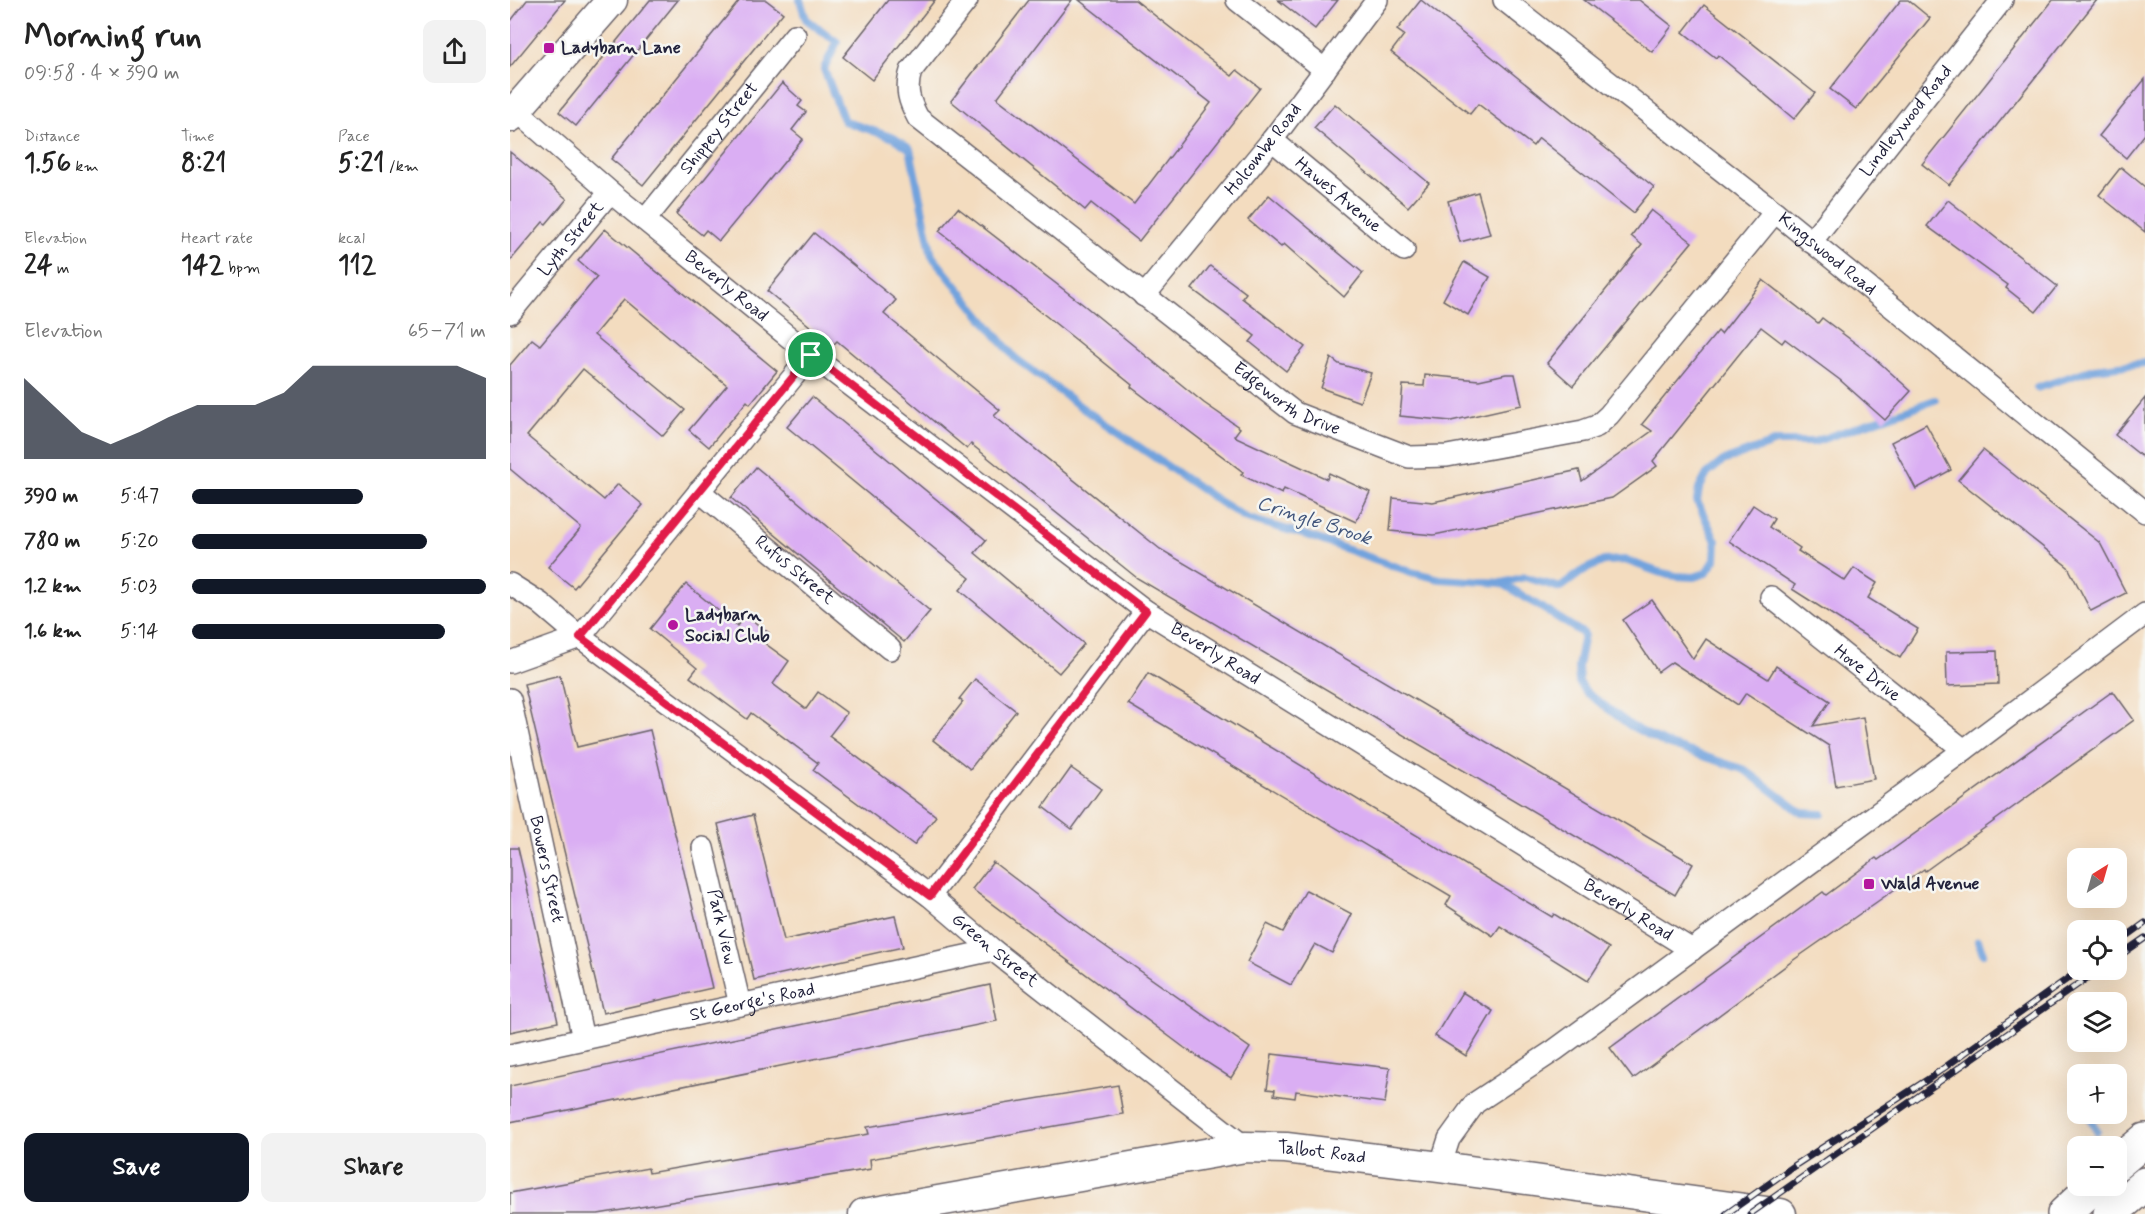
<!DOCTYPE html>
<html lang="en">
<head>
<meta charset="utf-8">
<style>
  :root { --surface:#fff; --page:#f2f2f2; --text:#222; --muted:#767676; --accent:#111827 }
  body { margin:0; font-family:Mynerve,sans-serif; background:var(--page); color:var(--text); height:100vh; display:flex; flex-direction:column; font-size:22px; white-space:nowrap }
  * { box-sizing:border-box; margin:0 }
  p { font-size:20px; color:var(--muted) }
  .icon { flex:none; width:33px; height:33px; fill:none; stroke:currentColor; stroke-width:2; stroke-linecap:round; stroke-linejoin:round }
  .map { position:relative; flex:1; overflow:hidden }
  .side { display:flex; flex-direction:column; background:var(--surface); width:510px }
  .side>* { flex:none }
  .needle { width:39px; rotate:37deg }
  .fabs { position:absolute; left:1557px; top:848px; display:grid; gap:12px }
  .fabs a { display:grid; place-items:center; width:60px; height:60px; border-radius:12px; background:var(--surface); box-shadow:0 6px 24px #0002; font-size:30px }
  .pin { position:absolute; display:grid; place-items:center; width:51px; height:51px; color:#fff; margin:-26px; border:3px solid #fff; border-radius:50%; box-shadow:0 2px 6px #0007 }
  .round { display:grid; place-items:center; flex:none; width:63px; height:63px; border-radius:12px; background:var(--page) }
  .head { display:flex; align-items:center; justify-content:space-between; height:102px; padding:0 24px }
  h1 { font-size:33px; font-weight:700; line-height:45px }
  .figures { display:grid; grid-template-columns:repeat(3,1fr); gap:9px; height:102px; padding:6px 24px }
  .figures div { display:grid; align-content:center }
  .figures b { font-size:26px; font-weight:700 }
  .figures small { font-size:16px; font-weight:400 }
  .figures p { font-size:16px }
  .chart { height:168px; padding:12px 24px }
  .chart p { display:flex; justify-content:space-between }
  .chart svg { width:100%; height:108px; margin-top:6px; fill:var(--accent); opacity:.7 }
  .primary-button { display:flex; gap:12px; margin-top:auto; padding:12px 24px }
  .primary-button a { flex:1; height:69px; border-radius:12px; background:var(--accent); color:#fff; font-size:24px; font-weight:700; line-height:69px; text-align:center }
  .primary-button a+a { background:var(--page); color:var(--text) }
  ul { padding:0 24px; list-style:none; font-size:20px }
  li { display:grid; grid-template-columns:96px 72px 1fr; align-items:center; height:45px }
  li i { height:15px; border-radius:8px; background:var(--accent) }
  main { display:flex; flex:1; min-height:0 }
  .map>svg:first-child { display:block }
</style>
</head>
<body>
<main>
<section class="side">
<div class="head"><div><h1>Morning run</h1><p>09:58 · 4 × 390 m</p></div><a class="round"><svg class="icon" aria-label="share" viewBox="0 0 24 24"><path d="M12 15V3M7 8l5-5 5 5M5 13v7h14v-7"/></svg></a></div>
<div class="figures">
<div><p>Distance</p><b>1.56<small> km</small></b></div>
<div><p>Time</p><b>8:21</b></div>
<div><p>Pace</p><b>5:21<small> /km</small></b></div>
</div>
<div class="figures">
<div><p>Elevation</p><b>24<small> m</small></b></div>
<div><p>Heart rate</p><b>142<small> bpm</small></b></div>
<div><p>kcal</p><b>112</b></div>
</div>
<div class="chart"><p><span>Elevation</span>65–71 m</p>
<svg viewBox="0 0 160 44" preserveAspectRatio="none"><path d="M0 44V11L10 22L20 33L30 38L40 33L50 27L60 22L70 22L80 22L90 17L100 6L110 6L120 6L130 6L140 6L150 6L160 11V44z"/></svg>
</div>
<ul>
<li><b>390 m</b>5:47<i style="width:58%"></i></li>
<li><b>780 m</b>5:20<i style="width:80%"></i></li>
<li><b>1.2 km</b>5:03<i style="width:100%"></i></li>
<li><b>1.6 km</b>5:14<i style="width:86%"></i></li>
</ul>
<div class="primary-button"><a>Save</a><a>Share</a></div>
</section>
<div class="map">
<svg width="1635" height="1214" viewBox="0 0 1635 1214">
  <rect width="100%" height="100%" fill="#f6f6f2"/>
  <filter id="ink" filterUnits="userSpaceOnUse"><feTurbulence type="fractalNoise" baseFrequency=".0167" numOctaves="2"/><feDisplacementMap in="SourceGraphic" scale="12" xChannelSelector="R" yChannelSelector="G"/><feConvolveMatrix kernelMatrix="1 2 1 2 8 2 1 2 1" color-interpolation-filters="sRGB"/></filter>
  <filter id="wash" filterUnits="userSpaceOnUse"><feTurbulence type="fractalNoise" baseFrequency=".008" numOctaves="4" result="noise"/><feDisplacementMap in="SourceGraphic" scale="24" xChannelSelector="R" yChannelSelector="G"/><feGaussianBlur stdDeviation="1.35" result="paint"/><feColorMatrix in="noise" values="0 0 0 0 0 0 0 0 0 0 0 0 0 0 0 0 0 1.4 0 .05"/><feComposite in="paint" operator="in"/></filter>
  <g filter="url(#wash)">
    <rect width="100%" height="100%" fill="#f3dcbf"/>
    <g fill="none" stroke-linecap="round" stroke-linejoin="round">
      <!-- stream -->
      <g stroke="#72a3dd" stroke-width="8">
        <polyline points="290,0 296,19 327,42 314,69 334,121 384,138 400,149 422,256 505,358 575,410 710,502 736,518 799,536 901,572 930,579 992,583 1015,577 1050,588 1074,570 1094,561 1115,560 1148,572 1166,576 1184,577 1196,573 1205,560 1206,541 1187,501 1189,489 1197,474 1213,461 1266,442 1304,442 1425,400"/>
        <polyline points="1527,388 1583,369 1635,363"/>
        <polyline points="992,583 1074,634 1068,667 1069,682 1076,692 1121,726 1154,743 1235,770 1292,813 1312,814"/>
        <polyline points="1468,941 1473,953"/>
        <polyline points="1577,1113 1587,1131"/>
      </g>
    </g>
    <g id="blocks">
      <!-- building -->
      <g fill="#daaef3">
        <polygon points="17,0 55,0 0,67 0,22"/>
        <polygon points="140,0 168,0 66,126 49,112"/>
        <polygon points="230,0 256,0 273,13 133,185 101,159"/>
        <polygon points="378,0 425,0 362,80 333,57"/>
        <polygon points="519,0 562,0 487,98 624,204 701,103 569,0 625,0 722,76 727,70 750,88 629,241 581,203 575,210 441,101"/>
        <polygon points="768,0 828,0 805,29"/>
        <polygon points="911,0 1144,187 1123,213 1029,138 1023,146 968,104 960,114 881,52 894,35 887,30"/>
        <polygon points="1074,0 1129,0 1162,26 1142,52"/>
        <polygon points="1391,0 1398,0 1420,18 1346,109 1320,89"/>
        <polygon points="1543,0 1587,0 1439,185 1412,164"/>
        <polygon points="1194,5 1305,93 1284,119 1208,55 1206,58 1173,32"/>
        <polygon points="1635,79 1635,134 1616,158 1589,136"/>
        <polygon points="272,83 292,101 288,106 296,112 282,130 293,139 209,241 196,230 192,235 166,214"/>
        <polygon points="825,104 919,183 898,207 804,128"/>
        <polygon points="0,152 57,199 36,224 33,222 0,261"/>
        <polygon points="1611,167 1635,187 1635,232 1589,195"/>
        <polygon points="968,192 980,234 950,242 938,201"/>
        <polygon points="759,195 853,273 834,297 774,244 771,247 738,220"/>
        <polygon points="1438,200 1547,286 1526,312 1496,288 1498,285 1417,226"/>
        <polygon points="448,208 575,306 694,403 730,428 724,436 817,479 819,473 860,492 846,522 774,489 772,494 731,475 733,472 621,387 622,385 565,339 429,231"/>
        <polygon points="1141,210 1182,242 1063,386 1037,363 1132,245 1121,236"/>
        <polygon points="95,229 267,371 240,404 237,401 199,447 179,430 217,385 114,299 84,335 175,410 153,436 73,369 17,436 94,500 108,484 133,505 64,588 38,567 71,528 0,469 0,365 22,339 30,345 87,277 68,261"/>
        <polygon points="304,233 386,300 374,314 490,410 484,416 650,549 1183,864 1165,895 627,578 461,444 457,449 327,341 323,345 257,291"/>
        <polygon points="954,262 980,277 958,315 933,300"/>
        <polygon points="700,266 736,293 732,298 795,347 776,371 740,342 745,336 682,289"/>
        <polygon points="1253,280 1308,323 1312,318 1361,355 1401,391 1375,420 1330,380 1275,339 1272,343 1251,327 1143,461 1147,466 1102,498 924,535 880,531 883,498 923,502 1069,470 1072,481 1142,431 1132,424 1208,331 1211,334"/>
        <polygon points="821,358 829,364 861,373 850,402 811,388"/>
        <polygon points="996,374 1005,374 1012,405 941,421 890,416 893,385 914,386 915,375 969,380"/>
        <polygon points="302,397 476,540 465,553 574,644 549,673 450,590 460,578 277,427"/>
        <polygon points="1635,398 1635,459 1605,435"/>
        <polygon points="1416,424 1441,470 1406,489 1381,442"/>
        <polygon points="1473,450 1590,543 1616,593 1581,611 1558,567 1448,480"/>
        <polygon points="246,467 420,611 394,642 221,498"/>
        <polygon points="1243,505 1264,519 1259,527 1290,548 1288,551 1335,581 1344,568 1367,583 1358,598 1408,629 1390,658 1282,589 1285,585 1219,541"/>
        <polygon points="176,584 227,626 235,615 259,633 253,642 279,661 263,684 296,709 308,692 337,713 319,736 426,816 404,845 303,770 308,763 241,713 237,719 180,677 187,668 140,629"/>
        <polygon points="1142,600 1183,659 1196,639 1258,679 1266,666 1320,701 1303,726 1353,717 1364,779 1326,786 1319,746 1236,693 1228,705 1162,662 1148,672 1113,620"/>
        <polygon points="1487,651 1488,684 1437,686 1436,652"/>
        <polygon points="638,673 1042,917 1044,914 1099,948 1078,981 990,926 983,936 936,905 941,896 618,704"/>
        <polygon points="50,675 67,747 140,730 202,988 93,1013 14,684"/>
        <polygon points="465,679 506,711 460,769 423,740 453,702 449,699"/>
        <polygon points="1603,691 1624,720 1415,871 1414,869 1285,959 1123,1079 1100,1048 1313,892 1316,895 1366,858 1368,860"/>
        <polygon points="561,768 591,789 562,829 533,807"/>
        <polygon points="243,815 274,940 385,916 393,947 244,980 208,824"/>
        <polygon points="0,848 8,848 48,1022 0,1032"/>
        <polygon points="483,862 575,932 740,1048 721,1078 676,1049 462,889"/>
        <polygon points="796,890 842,914 822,953 805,944 781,985 737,962 757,924 773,932"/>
        <polygon points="480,985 487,1021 0,1122 0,1086"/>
        <polygon points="952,992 983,1011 956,1056 925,1036"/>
        <polygon points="762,1054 880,1068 875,1103 786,1091 785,1098 764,1095 765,1090 757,1089"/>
        <polygon points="608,1085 613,1114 360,1159 361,1169 88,1214 0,1214 0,1193 138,1168 139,1173 359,1134 357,1127"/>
      </g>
    </g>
  </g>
  <g filter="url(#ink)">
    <use href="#blocks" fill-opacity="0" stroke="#6b6369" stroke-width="1.5"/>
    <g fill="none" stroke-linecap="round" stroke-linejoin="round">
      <!-- street casing -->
      <g stroke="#6b6369" stroke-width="24">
        <g id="street">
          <path id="s1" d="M457,0L401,71C395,90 399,101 408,118L785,413L899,457L937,456L1073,431L1087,426L1099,415L1265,212"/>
          <polyline points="727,0 815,70"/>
          <path id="s2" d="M994,0L1265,212L1635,512"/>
          <path id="s3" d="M7,111L100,192L301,355L636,611L1182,950"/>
          <path id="s4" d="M762,140L894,250"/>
          <path id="s5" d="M135,220L285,35"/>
          <path id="s6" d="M1301,242L1492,0"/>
          <path id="s7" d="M634,296L762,140L867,0"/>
          <path id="s8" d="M0,313L100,192"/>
          <path id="s9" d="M189,491L380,649"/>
          <path id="s10" d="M0,584L30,603L70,637L420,896L483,950L735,1147"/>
          <path id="s11" d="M1261,597L1454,750"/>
          <polyline points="0,662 70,637 301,355"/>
          <path id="s12" d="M0,699L73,1039"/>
          <path id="s13" d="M193,848L230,1005"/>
          <polyline points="420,896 636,611"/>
          <path id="s14" d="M0,1055L483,950"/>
          <polyline points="930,1167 939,1139 965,1103 1045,1050 1454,750 1635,614"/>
        </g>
      </g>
      <!-- secondary casing -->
      <g stroke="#6b6369" stroke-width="33">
        <g id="secondary">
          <polyline points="0,117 102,0"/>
          <path id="s15" d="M354,1214L735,1147L776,1148L930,1167L1271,1214"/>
        </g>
      </g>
      <!-- highway casing -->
      <g stroke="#6b6369" stroke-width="36">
        <g id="highway">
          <polyline points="1606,1164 1635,1140"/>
          <polyline points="1554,1214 1585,1185"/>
          <polyline points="1600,1214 1635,1184"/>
        </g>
      </g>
      <!-- street -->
      <use href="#street" stroke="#fff" stroke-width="21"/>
      <!-- secondary -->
      <use href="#secondary" stroke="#fff" stroke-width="30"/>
      <!-- highway -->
      <use href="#highway" stroke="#fff" stroke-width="33"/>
      <!-- rail casing -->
      <g stroke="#22223b" stroke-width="7">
        <g id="rail">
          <polyline points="1606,944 1635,923"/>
          <polyline points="1606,958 1635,938"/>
          <polyline points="1216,1214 1284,1166 1420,1078 1571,969"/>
          <polyline points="1240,1214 1590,969"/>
        </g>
      </g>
      <!-- rail -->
      <use href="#rail" stroke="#f6f6f2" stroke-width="4.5" stroke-dasharray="14" stroke-linecap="butt"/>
    </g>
  </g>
  <g fill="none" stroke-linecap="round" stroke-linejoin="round" filter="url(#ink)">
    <!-- route casing -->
    <g stroke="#fff" stroke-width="12">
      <polygon id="route" points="301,355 636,611 420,896 70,637"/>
    </g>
    <!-- route -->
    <use href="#route" stroke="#e11d48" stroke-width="8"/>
  </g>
  <!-- markers -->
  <g fill="#b5179e" stroke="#f6f6f2" stroke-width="2">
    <rect x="33" y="42" width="12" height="12" rx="3"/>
    <circle cx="163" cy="625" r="6"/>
    <rect x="1353" y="878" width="12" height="12" rx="3"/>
  </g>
  <g text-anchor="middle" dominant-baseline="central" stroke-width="5" stroke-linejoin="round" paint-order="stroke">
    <!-- poi labels -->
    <g font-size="18" font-weight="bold" fill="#22223b" stroke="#f6f6f2" text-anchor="start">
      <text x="51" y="48">Ladybarn Lane</text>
      <text x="175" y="615">Ladybarn<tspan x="175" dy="21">Social Club</tspan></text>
      <text x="1371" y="884">Wald Avenue</text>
    </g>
    <!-- street labels -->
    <g font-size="18" fill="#22223b" stroke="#f6f6f2">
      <text stroke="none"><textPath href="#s6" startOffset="154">Lindleywood Road</textPath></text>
      <text stroke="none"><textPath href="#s5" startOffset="118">Shippey Street</textPath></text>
      <text stroke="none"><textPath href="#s7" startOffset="189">Holcombe Road</textPath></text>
      <text stroke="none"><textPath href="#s4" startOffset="86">Hawes Avenue</textPath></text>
      <text stroke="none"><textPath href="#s8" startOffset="96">Lyth Street</textPath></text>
      <text stroke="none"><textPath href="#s2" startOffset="411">Kingswood Road</textPath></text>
      <text stroke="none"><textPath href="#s3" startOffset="273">Beverly Road</textPath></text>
      <text stroke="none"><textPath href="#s1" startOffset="604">Edgeworth Drive</textPath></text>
      <text stroke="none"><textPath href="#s9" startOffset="124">Rufus Street</textPath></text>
      <text stroke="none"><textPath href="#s3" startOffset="885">Beverly Road</textPath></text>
      <text stroke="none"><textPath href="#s11" startOffset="123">Hove Drive</textPath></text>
      <text stroke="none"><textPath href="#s12" startOffset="174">Bowers Street</textPath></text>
      <text stroke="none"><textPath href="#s3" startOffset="1371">Beverly Road</textPath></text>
      <text stroke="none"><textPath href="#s13" startOffset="81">Park View</textPath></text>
      <text stroke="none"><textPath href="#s10" startOffset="608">Green Street</textPath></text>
      <text stroke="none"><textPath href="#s14" startOffset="248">St George's Road</textPath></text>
      <text stroke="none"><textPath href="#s15" startOffset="464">Talbot Road</textPath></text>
    </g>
    <!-- water labels -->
    <g font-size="20" font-style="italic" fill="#42567c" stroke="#f6f6f2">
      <text transform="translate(804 521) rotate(18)">Cringle Brook</text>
    </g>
  </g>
</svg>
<div class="fabs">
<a><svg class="needle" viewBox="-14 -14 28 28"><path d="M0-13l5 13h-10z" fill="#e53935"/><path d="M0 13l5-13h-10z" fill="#767676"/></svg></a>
<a><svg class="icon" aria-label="locate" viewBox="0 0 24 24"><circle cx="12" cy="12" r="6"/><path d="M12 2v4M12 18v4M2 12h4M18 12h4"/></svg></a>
<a><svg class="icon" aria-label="layers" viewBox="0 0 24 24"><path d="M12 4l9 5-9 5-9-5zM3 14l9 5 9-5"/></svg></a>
<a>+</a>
<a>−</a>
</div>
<div class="pin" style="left:301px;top:355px;background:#1e9e55"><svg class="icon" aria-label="arrive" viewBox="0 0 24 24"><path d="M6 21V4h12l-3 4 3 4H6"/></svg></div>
</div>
</main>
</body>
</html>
